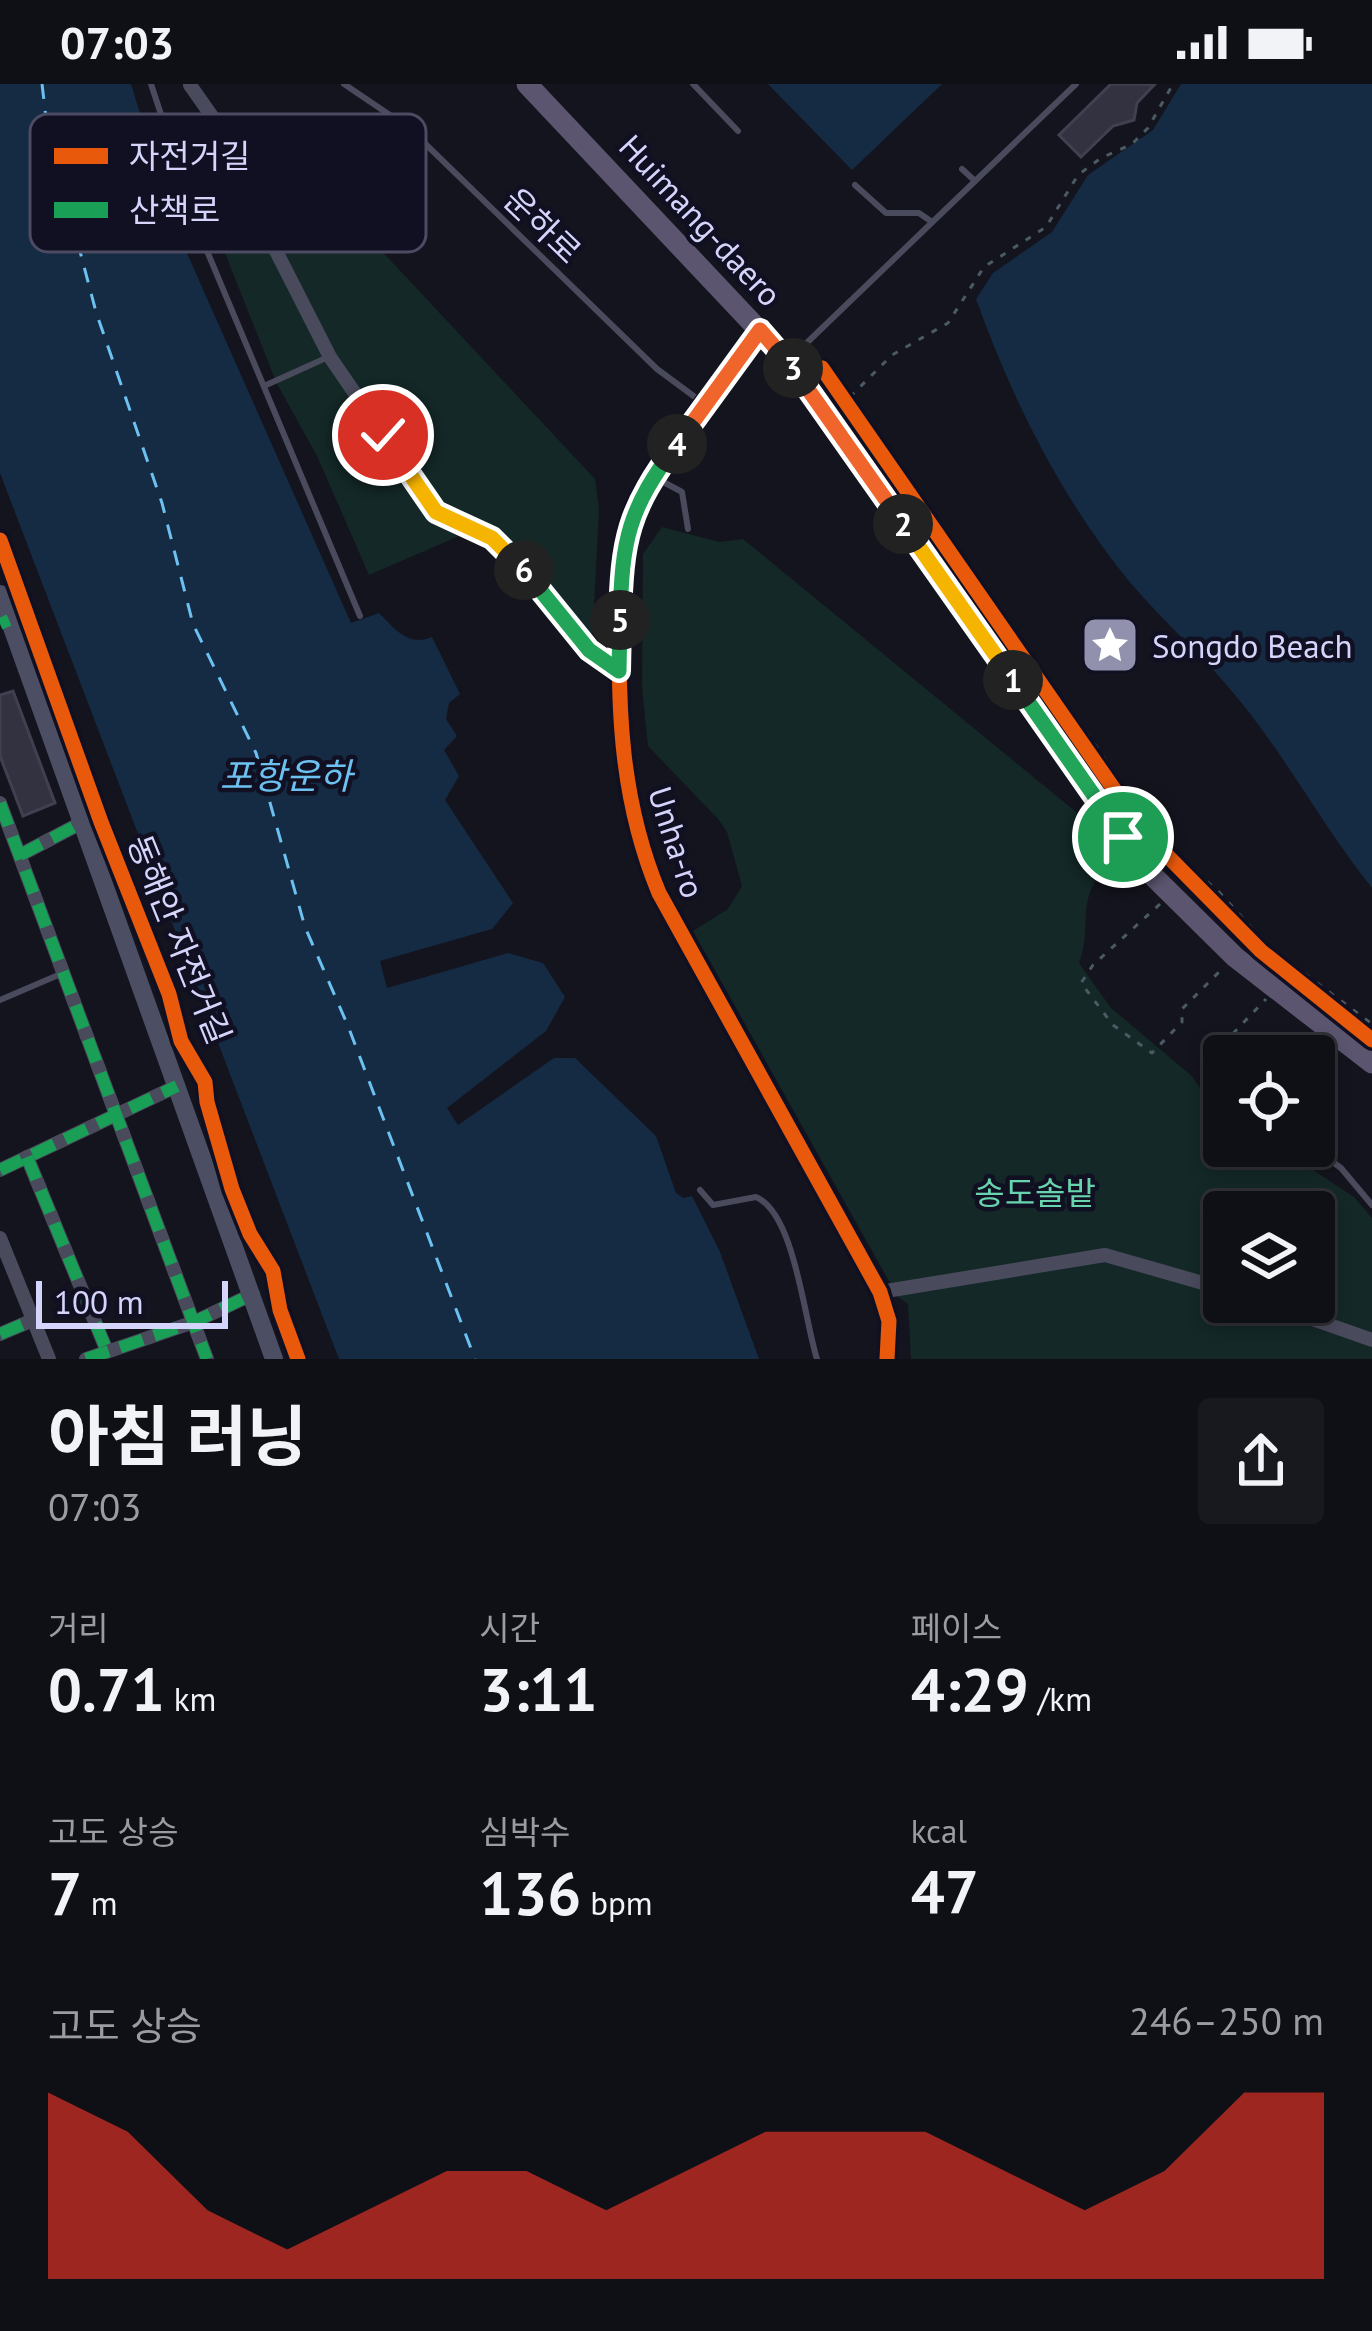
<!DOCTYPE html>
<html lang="ko">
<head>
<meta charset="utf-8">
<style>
  :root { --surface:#0f0f16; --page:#18181f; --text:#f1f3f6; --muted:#9b9ca1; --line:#2f2f35; --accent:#d93025 }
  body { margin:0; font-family:"PT Sans","Noto Sans KR",sans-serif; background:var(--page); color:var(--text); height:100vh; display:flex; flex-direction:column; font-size:45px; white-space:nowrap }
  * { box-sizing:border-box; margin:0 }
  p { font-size:39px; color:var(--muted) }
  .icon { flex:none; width:66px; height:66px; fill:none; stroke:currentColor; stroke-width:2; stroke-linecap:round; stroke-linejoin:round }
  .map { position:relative; height:1275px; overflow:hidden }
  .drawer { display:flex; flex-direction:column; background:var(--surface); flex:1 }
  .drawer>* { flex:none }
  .buttons { position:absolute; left:1203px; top:951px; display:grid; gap:24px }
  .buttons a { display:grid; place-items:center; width:132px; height:132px; border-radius:12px; background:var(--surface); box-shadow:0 6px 18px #0003,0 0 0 3px var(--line); font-size:60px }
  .scale { position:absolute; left:36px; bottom:30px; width:192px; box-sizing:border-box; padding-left:12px; border:6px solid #d5d4fb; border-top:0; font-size:33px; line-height:42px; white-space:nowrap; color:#d5d4fb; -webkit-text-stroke:9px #111022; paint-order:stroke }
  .pin { position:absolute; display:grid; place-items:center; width:102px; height:102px; color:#fff; margin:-51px; border:6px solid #fff; border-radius:50%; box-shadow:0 3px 12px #0007 }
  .km { position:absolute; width:60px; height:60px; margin:-30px; border-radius:50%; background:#222; color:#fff; font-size:33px; line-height:60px; text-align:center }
  .round { display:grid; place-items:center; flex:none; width:126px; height:126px; border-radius:12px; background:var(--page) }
  .summary { display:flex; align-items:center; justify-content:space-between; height:204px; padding:0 48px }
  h1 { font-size:66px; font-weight:700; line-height:90px }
  .figures { display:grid; grid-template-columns:repeat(3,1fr); gap:18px; height:204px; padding:12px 48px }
  .figures div { display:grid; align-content:center }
  .figures b { font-size:60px; font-weight:700 }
  .figures small { font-size:33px; font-weight:400 }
  .figures p { font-size:33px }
  .chart { height:336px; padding:24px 48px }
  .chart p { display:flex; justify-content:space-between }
  .chart svg { width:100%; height:216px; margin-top:12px; fill:var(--accent); opacity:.7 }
  .status { display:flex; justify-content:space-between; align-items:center; height:84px; padding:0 60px; background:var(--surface); direction:ltr }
  .status svg { height:33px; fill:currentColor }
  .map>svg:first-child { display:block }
</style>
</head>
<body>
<div class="status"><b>07:03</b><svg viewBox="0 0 49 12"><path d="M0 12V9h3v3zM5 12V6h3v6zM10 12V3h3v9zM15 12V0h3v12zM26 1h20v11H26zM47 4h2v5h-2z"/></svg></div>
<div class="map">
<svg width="1372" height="1275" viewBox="0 0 1372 1275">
  <rect width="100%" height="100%" fill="#14141e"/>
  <!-- green -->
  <g fill="#132827" fill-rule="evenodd">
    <polygon points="261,38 595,395 599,425 592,561 518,466 487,440 369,491 317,372 277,300 190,81"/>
    <path d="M662,443L719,458L743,455L1076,728L1100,789C1076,825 1093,841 1079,879L1111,924L1192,992L1209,1018L1224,1028V1062H1277L1354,1113L1372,1134V1275H911L908,1220L898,1213L693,847L728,825L742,802L727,748L719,736L648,662L642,604L643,470ZM1224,1128H1314V1218H1224Z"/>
  </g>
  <!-- water -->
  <g fill="#142b43">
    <path d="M0,0H131L174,140L351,539L379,529C395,545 408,563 432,553L460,610L449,619L446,635L457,652L444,666L459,692L445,716L513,819L492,845L380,877L387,904L508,869L543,879L565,913L546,947L447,1024L458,1041L554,974H575L656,1052L676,1109L683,1114L692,1112L720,1168L759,1275H339L0,389Z"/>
    <polygon points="768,0 942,0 852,86"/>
    <path d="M1181,0H1372V804C1324,744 1288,676 1240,617C1206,574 1163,538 1128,496C1060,412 1012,315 976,215L993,189L1052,148L1088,91L1153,46Z"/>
  </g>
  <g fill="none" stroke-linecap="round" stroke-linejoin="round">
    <!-- ferry -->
    <polyline stroke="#6cc1f1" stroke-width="3" stroke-dasharray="15 12" stroke-linecap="butt" points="42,0 47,42 96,228 162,419 193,540 256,669 305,843 348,942 475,1275"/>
  </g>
  <!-- building -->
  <g fill="#323240" stroke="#404051" stroke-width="3">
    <polygon points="1111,0 1155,0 1137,19 1134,36 1113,42 1081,73 1059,51"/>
    <polygon points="13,607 55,719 23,732 0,672 0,611"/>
  </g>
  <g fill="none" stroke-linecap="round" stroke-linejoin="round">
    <!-- path -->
    <g stroke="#4b5a63" stroke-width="3" stroke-dasharray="6 9" stroke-linecap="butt">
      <polyline points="816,269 1103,672 1145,744 1219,808 1269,863 1372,940"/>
      <polyline points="850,313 892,271 948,239 984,183 1046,143 1078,91 1101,74 1132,60 1148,44 1173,0"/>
      <polyline points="1160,820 1093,881 1081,899 1113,941 1152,969 1182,938 1182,925 1223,884"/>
      <polyline points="1224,975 1222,961 1266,915"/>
      <polyline points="1211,990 1223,977"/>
    </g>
    <!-- lane -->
    <g stroke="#4a4a5d" stroke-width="6">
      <polyline points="151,0 202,155 360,532"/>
      <polyline points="344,0 409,44 657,285 703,319"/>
      <polyline points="693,0 738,47"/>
      <polyline points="962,85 975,97"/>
      <polyline points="855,101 886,129 919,129 932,138"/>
      <polyline points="791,274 1076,0"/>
      <polyline points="264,302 326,274"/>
      <polyline points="656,394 682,408 688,445"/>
      <polyline points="0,916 63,889"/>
      <polyline points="1311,1062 1341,1084 1372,1121"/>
      <path d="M700,1106L713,1121L756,1113C795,1130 804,1235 817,1275"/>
    </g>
    <!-- street -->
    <g stroke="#4a4a5d" stroke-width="14">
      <polyline points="190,1 223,48 247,110 330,273 436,428 498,459 553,518 589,565 619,587"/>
      <polyline points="0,719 207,1275"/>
      <polyline points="20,771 83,738"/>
      <polyline points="27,1073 107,1267"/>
      <polyline points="0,1086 177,1002"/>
      <polyline points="0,1154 49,1275"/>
      <polyline points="880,1208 1105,1171 1224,1205"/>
      <polyline points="1264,1218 1372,1256"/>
      <polyline points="0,1250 33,1236"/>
      <polyline points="86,1275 194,1238 253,1210"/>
    </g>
    <!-- secondary -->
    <g stroke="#4c4f64" stroke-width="18">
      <path d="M760,246C720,305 662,361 633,427C620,458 621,495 620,528C617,625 621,718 659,809L880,1208L889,1237L887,1275"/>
      <polyline points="0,510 274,1275"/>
    </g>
    <!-- primary -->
    <polyline stroke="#5b556f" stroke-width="21" points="527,0 788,277 1154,793 1235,873 1372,979"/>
    <!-- quiet -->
    <g stroke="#1a9f57" stroke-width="12" stroke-dasharray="24 12" stroke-linecap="butt">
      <polyline points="0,540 9,536"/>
      <polyline points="0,719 207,1275"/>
      <polyline points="20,771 83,738"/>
      <polyline points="27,1073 107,1267"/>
      <polyline points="0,1086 177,1002"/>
      <polyline points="0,1250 33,1236"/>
      <polyline points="86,1275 194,1238 253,1210"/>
    </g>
    <!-- cycleway casing -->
    <g stroke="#111022" stroke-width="22">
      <g id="cycleway">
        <path d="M760,246C720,305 662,361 633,427C620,458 621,495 620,528C617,625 621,718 659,809L880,1208L889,1237L887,1275"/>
        <polyline points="822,284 1143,747 1261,867 1372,956"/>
        <polyline points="0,456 101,738 169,910 181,957 205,998 207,1018 232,1105 250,1150 273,1187 280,1226 298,1275"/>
      </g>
    </g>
    <!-- cycleway -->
    <use href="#cycleway" stroke="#e8590c" stroke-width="15"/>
  </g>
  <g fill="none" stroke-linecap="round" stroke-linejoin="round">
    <!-- split-1 casing -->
    <g stroke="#fff" stroke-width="24">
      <polyline id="split-1" points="1013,596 1123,753"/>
    </g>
    <!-- split-2 casing -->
    <g stroke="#fff" stroke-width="24">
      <polyline id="split-2" points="903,440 1013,596"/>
    </g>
    <!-- split-3 casing -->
    <g stroke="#fff" stroke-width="24">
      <polyline id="split-3" points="793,284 903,440"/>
    </g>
    <!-- split-4 casing -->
    <g stroke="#fff" stroke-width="24">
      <polyline id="split-4" points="677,360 760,246 793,284"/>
    </g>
    <!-- split-5 casing -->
    <g stroke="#fff" stroke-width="24">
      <path id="split-5" d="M620,536C622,454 628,426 677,360"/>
    </g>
    <!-- split-6 casing -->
    <g stroke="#fff" stroke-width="24">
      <polyline id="split-6" points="524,486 589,566 619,587 620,536"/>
    </g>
    <!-- split-7 casing -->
    <g stroke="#fff" stroke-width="24">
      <polyline id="split-7" points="383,351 436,428 492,454 524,486"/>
    </g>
    <!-- split-1 -->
    <use href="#split-1" stroke="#22a559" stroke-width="15"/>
    <!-- split-2 -->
    <use href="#split-2" stroke="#f5b400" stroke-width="15"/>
    <!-- split-3 -->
    <use href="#split-3" stroke="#f0652b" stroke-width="15"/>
    <!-- split-4 -->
    <use href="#split-4" stroke="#f0652b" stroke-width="15"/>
    <!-- split-5 -->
    <use href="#split-5" stroke="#22a559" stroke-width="15"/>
    <!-- split-6 -->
    <use href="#split-6" stroke="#22a559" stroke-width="15"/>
    <!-- split-7 -->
    <use href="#split-7" stroke="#f5b400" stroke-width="15"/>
  </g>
  <!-- icons -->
  <defs>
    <g id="sight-square" transform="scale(3)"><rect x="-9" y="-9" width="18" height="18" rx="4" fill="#9191ae" stroke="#111022"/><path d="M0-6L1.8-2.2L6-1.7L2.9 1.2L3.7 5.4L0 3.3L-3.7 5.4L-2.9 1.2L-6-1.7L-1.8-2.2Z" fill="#fff"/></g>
  </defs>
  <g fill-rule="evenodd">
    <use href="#sight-square" x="1110" y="561"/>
  </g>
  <g text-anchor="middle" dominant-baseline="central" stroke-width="9" stroke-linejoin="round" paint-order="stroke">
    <!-- street labels -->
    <g font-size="33" fill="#d5d4fb" stroke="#111022">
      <text transform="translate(701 136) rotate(47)">Huimang-daero</text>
      <text transform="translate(543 141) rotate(44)">운하로</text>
      <text transform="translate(677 758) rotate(72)">Unha-ro</text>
      <text transform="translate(180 855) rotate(68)">동해안 자전거길</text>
    </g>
    <!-- poi labels -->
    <g font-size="33" fill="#d5d4fb" stroke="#111022" text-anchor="start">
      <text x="1152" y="561">Songdo Beach</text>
    </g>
    <!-- park labels -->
    <g font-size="33" fill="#67d4ae" stroke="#111022">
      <text x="1035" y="1108">송도솔밭</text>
    </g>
    <!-- water labels -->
    <g font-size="36" font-style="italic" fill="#6cc1f1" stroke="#111022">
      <text x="286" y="691">포항운하</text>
    </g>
  </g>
  <!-- legend -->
  <rect x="30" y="30" width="396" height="138" rx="18" fill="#111022" stroke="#4c4b63" stroke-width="3"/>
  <rect x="54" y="64" width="54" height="16" fill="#e8590c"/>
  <rect x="54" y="118" width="54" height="16" fill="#1a9f57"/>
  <g font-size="33" fill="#d5d4fb">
    <text x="129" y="84">자전거길</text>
    <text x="129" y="138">산책로</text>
  </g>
</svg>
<div class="buttons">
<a><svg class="icon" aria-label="locate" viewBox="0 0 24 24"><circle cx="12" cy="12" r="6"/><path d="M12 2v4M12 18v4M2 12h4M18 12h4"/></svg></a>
<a><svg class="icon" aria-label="layers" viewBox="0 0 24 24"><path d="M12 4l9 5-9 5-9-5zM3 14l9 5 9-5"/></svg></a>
</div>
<div class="scale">100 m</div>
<div class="pin" style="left:1123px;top:753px;background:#1e9e55"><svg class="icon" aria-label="arrive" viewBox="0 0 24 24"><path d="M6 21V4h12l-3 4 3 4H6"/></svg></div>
<div class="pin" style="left:383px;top:351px;background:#d93025"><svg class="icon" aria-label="check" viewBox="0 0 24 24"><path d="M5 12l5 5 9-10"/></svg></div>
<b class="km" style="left:1013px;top:596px">1</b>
<b class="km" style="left:903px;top:440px">2</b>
<b class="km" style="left:793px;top:284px">3</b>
<b class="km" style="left:677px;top:360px">4</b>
<b class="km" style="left:620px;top:536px">5</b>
<b class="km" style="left:524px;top:486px">6</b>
</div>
<section class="drawer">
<div class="summary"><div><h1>아침 러닝</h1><p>07:03</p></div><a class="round"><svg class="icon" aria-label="share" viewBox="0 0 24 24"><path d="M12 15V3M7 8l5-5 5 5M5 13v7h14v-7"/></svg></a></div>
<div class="figures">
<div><p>거리</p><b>0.71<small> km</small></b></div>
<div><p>시간</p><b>3:11</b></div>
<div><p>페이스</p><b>4:29<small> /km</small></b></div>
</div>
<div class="figures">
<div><p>고도 상승</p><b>7<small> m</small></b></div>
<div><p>심박수</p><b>136<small> bpm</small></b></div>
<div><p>kcal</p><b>47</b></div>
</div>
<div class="chart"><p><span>고도 상승</span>246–250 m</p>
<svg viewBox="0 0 160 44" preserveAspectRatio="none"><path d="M0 44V6L10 14L20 30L30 38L40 30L50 22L60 22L70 30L80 22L90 14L100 14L110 14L120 22L130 30L140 22L150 6L160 6V44z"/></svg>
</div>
</section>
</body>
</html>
